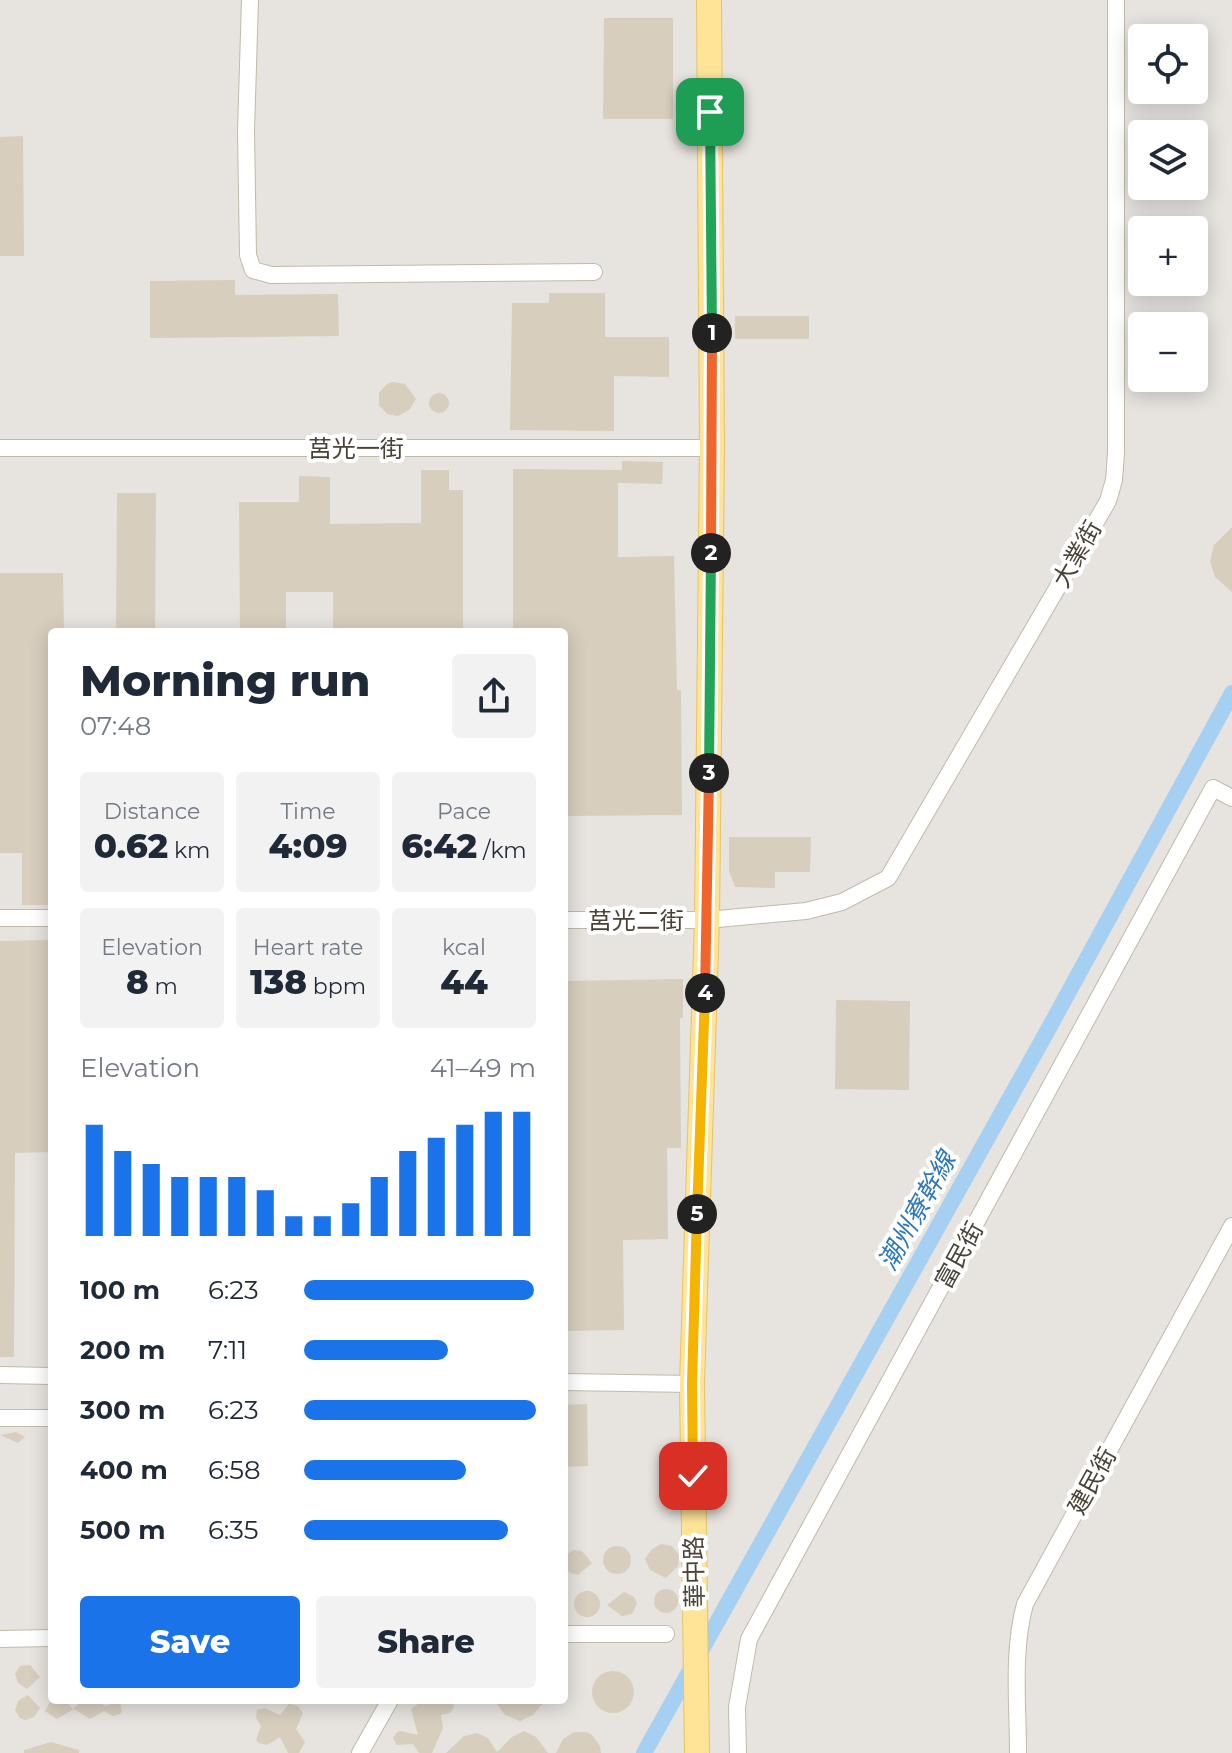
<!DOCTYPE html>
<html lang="en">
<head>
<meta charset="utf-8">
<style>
  :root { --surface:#fff; --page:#f2f2f3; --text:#1f2937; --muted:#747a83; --accent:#1a73e8 }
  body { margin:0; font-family:Montserrat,"Noto Sans TC",sans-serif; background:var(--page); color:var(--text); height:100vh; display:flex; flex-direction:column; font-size:30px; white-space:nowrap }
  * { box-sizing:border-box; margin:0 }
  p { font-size:26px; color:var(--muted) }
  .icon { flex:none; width:44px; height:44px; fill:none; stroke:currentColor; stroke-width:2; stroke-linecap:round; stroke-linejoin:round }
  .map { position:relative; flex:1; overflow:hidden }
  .sheet { position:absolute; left:48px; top:628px; width:520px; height:1076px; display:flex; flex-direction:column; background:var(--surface); border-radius:8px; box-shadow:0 4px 20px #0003 }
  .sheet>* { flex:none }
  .fabs { position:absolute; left:1128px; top:24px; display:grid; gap:16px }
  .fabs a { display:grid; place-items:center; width:80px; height:80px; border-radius:8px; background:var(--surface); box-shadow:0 4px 20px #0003; font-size:40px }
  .pin { position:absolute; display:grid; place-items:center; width:68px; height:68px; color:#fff; margin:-34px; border-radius:16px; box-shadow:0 4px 12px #0006 }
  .km { position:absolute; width:40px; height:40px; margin:-20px; border-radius:50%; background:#222; color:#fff; font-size:22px; line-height:40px; text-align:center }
  .round { display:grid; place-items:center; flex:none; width:84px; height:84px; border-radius:8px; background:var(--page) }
  .overview { display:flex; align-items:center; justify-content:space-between; height:136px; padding:0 32px }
  h1 { font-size:44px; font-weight:800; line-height:60px }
  .metrics { display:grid; grid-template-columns:repeat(3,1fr); gap:12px; height:136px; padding:8px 32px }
  .metrics div { display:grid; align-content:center; border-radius:8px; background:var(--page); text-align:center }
  .metrics b { font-size:34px; font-weight:800 }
  .metrics small { font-size:22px; font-weight:400 }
  .metrics p { font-size:22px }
  .chart { height:224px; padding:16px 32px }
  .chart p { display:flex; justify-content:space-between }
  .chart svg { width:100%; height:144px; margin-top:8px; stroke:var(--accent); stroke-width:6 }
  .action { display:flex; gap:16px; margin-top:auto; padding:16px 32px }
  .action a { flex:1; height:92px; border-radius:8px; background:var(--accent); color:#fff; font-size:32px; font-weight:800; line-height:92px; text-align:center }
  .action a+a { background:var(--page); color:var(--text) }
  ul { padding:0 32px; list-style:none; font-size:26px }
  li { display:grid; grid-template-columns:128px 96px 1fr; align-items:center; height:60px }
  li i { height:20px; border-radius:10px; background:var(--accent) }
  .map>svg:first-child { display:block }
</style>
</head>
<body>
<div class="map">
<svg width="1232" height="1753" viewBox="0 0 1232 1753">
  <rect width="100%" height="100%" fill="#f5f2e9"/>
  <!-- industrial -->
  <path fill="#e7e3de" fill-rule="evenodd" d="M0,0H1232V1753H0ZM1142,38H1194V90H1142ZM1142,134H1194V186H1142ZM1142,230H1194V282H1142ZM1142,326H1194V378H1142ZM52,632H564V1700H52Z"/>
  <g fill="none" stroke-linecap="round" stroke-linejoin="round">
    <!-- canal -->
    <polyline stroke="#a5d0f2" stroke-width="16" points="644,1753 1049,1028 1232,693"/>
  </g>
  <!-- building -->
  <g fill="#d7cebe">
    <polygon points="604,18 673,18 673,119 603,119"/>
    <polygon points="23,136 24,256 0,256 0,137"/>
    <polygon points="235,280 235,295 338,294 339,336 150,338 150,281"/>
    <polygon points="549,293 605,293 605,337 669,337 669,377 614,376 614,431 510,430 512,303 549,303"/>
    <rect x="735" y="316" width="74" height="23"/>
    <polygon points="393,382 405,384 416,399 409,410 398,416 387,414 379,405 379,393 387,384"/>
    <circle cx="439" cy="403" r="10"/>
    <polygon points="622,461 663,462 662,484 618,483 618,557 674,556 677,690 681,690 682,815 564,816 564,632 513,632 513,469 622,470"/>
    <polygon points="421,470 449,470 449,490 463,490 463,632 333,632 333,592 286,592 286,632 240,632 239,502 299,502 299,476 330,477 330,524 421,523"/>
    <polygon points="117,493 156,493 155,632 116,632"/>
    <polygon points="1232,527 1232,592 1215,577 1210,561 1214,545"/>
    <polygon points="0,573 63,573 64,632 52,632 52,905 22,905 22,853 0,853"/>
    <polygon points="729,837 811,837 810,872 775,872 775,888 735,887 729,871"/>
    <polygon points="52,940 52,1152 15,1153 14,1357 0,1357 0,941"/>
    <polygon points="683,979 683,1018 680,1018 681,1148 667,1148 668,1239 623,1240 624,1330 565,1331 564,981"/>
    <polygon points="836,1000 910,1001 909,1090 835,1089"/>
    <polygon points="587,1404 588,1466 564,1467 564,1405"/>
    <polygon points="16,1432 25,1437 18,1443 0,1435"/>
    <polygon points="661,1544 672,1546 679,1555 678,1566 666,1578 650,1570 645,1559 652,1549"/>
    <circle cx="617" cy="1560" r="14"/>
    <polygon points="573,1550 582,1551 592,1563 578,1575 570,1573 564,1566 565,1556"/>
    <circle cx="666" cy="1601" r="12"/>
    <circle cx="587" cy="1604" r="13"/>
    <polygon points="624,1592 634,1597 637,1603 632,1614 622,1616 607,1605"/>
    <polygon points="30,1665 40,1677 27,1689 18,1683 15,1674 20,1666"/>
    <circle cx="613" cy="1692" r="21"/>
    <polygon points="28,1695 40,1708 34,1717 25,1720 20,1718 15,1710 18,1701"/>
    <polygon points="51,1700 64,1700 73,1709 83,1700 96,1700 105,1706 117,1702 120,1704 122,1711 120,1714 113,1716 104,1711 90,1719 74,1709 57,1719 45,1711"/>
    <polygon points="423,1700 453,1700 454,1707 450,1713 441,1715 443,1728 432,1753 419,1753 413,1744 397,1745 393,1738 397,1732 401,1731 418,1735 411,1709"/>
    <polygon points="494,1700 546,1700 533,1715 520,1721 505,1715"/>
    <polygon points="289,1704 298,1706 303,1713 296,1729 305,1742 299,1753 288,1753 280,1737 267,1745 259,1743 256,1740 261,1726 256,1718 257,1710 265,1708 280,1715"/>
    <polygon points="524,1731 536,1737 548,1753 446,1753 464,1736 477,1733 488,1738 497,1752 512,1737"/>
    <polygon points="574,1732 586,1732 592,1735 600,1746 601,1753 556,1753 563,1739"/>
    <polygon points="51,1742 79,1750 79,1753 24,1753 24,1750"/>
  </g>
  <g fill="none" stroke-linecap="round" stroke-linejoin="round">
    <!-- minor casing -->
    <g stroke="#c1baab" stroke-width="18">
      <g id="minor">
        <polyline points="250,0 246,131 248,255 253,270 271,275 594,272"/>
        <polyline points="0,448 712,448"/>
        <polyline points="0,918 52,918"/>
        <polyline points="564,920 707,920 806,911 842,902 888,878 1108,501 1114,480 1116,453 1116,0"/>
        <polyline points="0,1375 52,1376"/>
        <polyline points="564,1382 692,1384"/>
        <polyline points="0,1418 52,1418"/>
        <polyline points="564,1634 666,1634"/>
        <polyline points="0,1639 52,1638"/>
        <polyline points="360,1753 390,1700"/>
        <polyline points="738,1753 737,1707 749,1639 1213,788 1232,798"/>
        <path d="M1018,1753C1018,1703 1012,1652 1025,1604L1232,1226"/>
      </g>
    </g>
    <!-- primary casing -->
    <g stroke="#e6c366" stroke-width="26">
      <polyline id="primary" points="697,1753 692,1384 707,920 712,448 709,0"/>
    </g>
    <!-- minor -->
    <use href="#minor" stroke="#fff" stroke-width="16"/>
    <!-- primary -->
    <use href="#primary" stroke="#ffe498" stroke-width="24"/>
  </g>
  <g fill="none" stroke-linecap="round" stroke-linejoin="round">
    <!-- split-1 casing -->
    <g stroke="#fff" stroke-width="16">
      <polyline id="split-1" points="710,112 712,333"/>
    </g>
    <!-- split-2 casing -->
    <g stroke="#fff" stroke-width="16">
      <polyline id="split-2" points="711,553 712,333"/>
    </g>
    <!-- split-3 casing -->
    <g stroke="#fff" stroke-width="16">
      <polyline id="split-3" points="709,773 711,553"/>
    </g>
    <!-- split-4 casing -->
    <g stroke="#fff" stroke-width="16">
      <polyline id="split-4" points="705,993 709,773"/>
    </g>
    <!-- split-5 casing -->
    <g stroke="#fff" stroke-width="16">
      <polyline id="split-5" points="697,1214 705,993"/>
    </g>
    <!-- split-6 casing -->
    <g stroke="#fff" stroke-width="16">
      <polyline id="split-6" points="693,1476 692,1384 697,1214"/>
    </g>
    <!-- split-1 -->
    <use href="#split-1" stroke="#22a559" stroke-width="10"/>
    <!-- split-2 -->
    <use href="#split-2" stroke="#f0652b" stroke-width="10"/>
    <!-- split-3 -->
    <use href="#split-3" stroke="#22a559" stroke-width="10"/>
    <!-- split-4 -->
    <use href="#split-4" stroke="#f0652b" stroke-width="10"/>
    <!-- split-5 -->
    <use href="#split-5" stroke="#f5b400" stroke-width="10"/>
    <!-- split-6 -->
    <use href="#split-6" stroke="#f5b400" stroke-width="10"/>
  </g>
  <g text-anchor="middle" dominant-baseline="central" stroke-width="8" stroke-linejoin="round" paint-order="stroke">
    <!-- street labels -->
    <g font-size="24" fill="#494237" stroke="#fff">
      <text x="356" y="448">莒光一街</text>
      <text transform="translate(1077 554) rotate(-60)">大業街</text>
      <text x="636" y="920">莒光二街</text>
      <text transform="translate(959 1255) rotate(-61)">富民街</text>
      <text transform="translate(1092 1481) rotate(-61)">建民街</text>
      <text transform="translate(694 1572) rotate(-91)">華中路</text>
    </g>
    <!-- water labels -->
    <g font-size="26" font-style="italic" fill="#2e79b7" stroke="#fff">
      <text transform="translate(917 1211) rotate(-61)">潮州寮幹線</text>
    </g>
  </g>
</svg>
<div class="fabs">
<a><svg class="icon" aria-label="locate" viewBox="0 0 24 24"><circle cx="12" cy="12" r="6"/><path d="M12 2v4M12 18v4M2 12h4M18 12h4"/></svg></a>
<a><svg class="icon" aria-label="layers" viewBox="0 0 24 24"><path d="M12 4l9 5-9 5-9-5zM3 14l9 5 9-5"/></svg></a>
<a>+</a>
<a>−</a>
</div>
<div class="pin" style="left:710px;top:112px;background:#1e9e55"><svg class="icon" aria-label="arrive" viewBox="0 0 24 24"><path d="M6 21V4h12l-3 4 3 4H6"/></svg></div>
<div class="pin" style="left:693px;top:1476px;background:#d93025"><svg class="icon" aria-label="check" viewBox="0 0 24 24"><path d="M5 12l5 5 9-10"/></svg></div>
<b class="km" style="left:712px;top:333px">1</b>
<b class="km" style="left:711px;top:553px">2</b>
<b class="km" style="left:709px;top:773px">3</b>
<b class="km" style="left:705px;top:993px">4</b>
<b class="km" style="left:697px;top:1214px">5</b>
<section class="sheet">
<div class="overview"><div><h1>Morning run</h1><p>07:48</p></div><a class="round"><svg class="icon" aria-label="share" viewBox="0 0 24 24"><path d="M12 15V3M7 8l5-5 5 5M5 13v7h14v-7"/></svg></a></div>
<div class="metrics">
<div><p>Distance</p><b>0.62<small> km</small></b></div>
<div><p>Time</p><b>4:09</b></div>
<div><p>Pace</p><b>6:42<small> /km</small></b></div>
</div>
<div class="metrics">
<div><p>Elevation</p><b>8<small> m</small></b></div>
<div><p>Heart rate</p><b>138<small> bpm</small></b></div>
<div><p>kcal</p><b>44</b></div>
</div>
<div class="chart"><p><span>Elevation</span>41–49 m</p>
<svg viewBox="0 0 160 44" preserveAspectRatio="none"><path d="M5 44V10M15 44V18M25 44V22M35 44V26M45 44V26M55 44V26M65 44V30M75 44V38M85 44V38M95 44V34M105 44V26M115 44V18M125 44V14M135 44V10M145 44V6M155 44V6"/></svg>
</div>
<ul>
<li><b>100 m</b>6:23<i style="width:99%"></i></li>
<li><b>200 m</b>7:11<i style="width:62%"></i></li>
<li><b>300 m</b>6:23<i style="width:100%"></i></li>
<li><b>400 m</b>6:58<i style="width:70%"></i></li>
<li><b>500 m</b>6:35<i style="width:88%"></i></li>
</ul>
<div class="action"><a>Save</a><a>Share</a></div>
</section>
</div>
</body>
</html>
